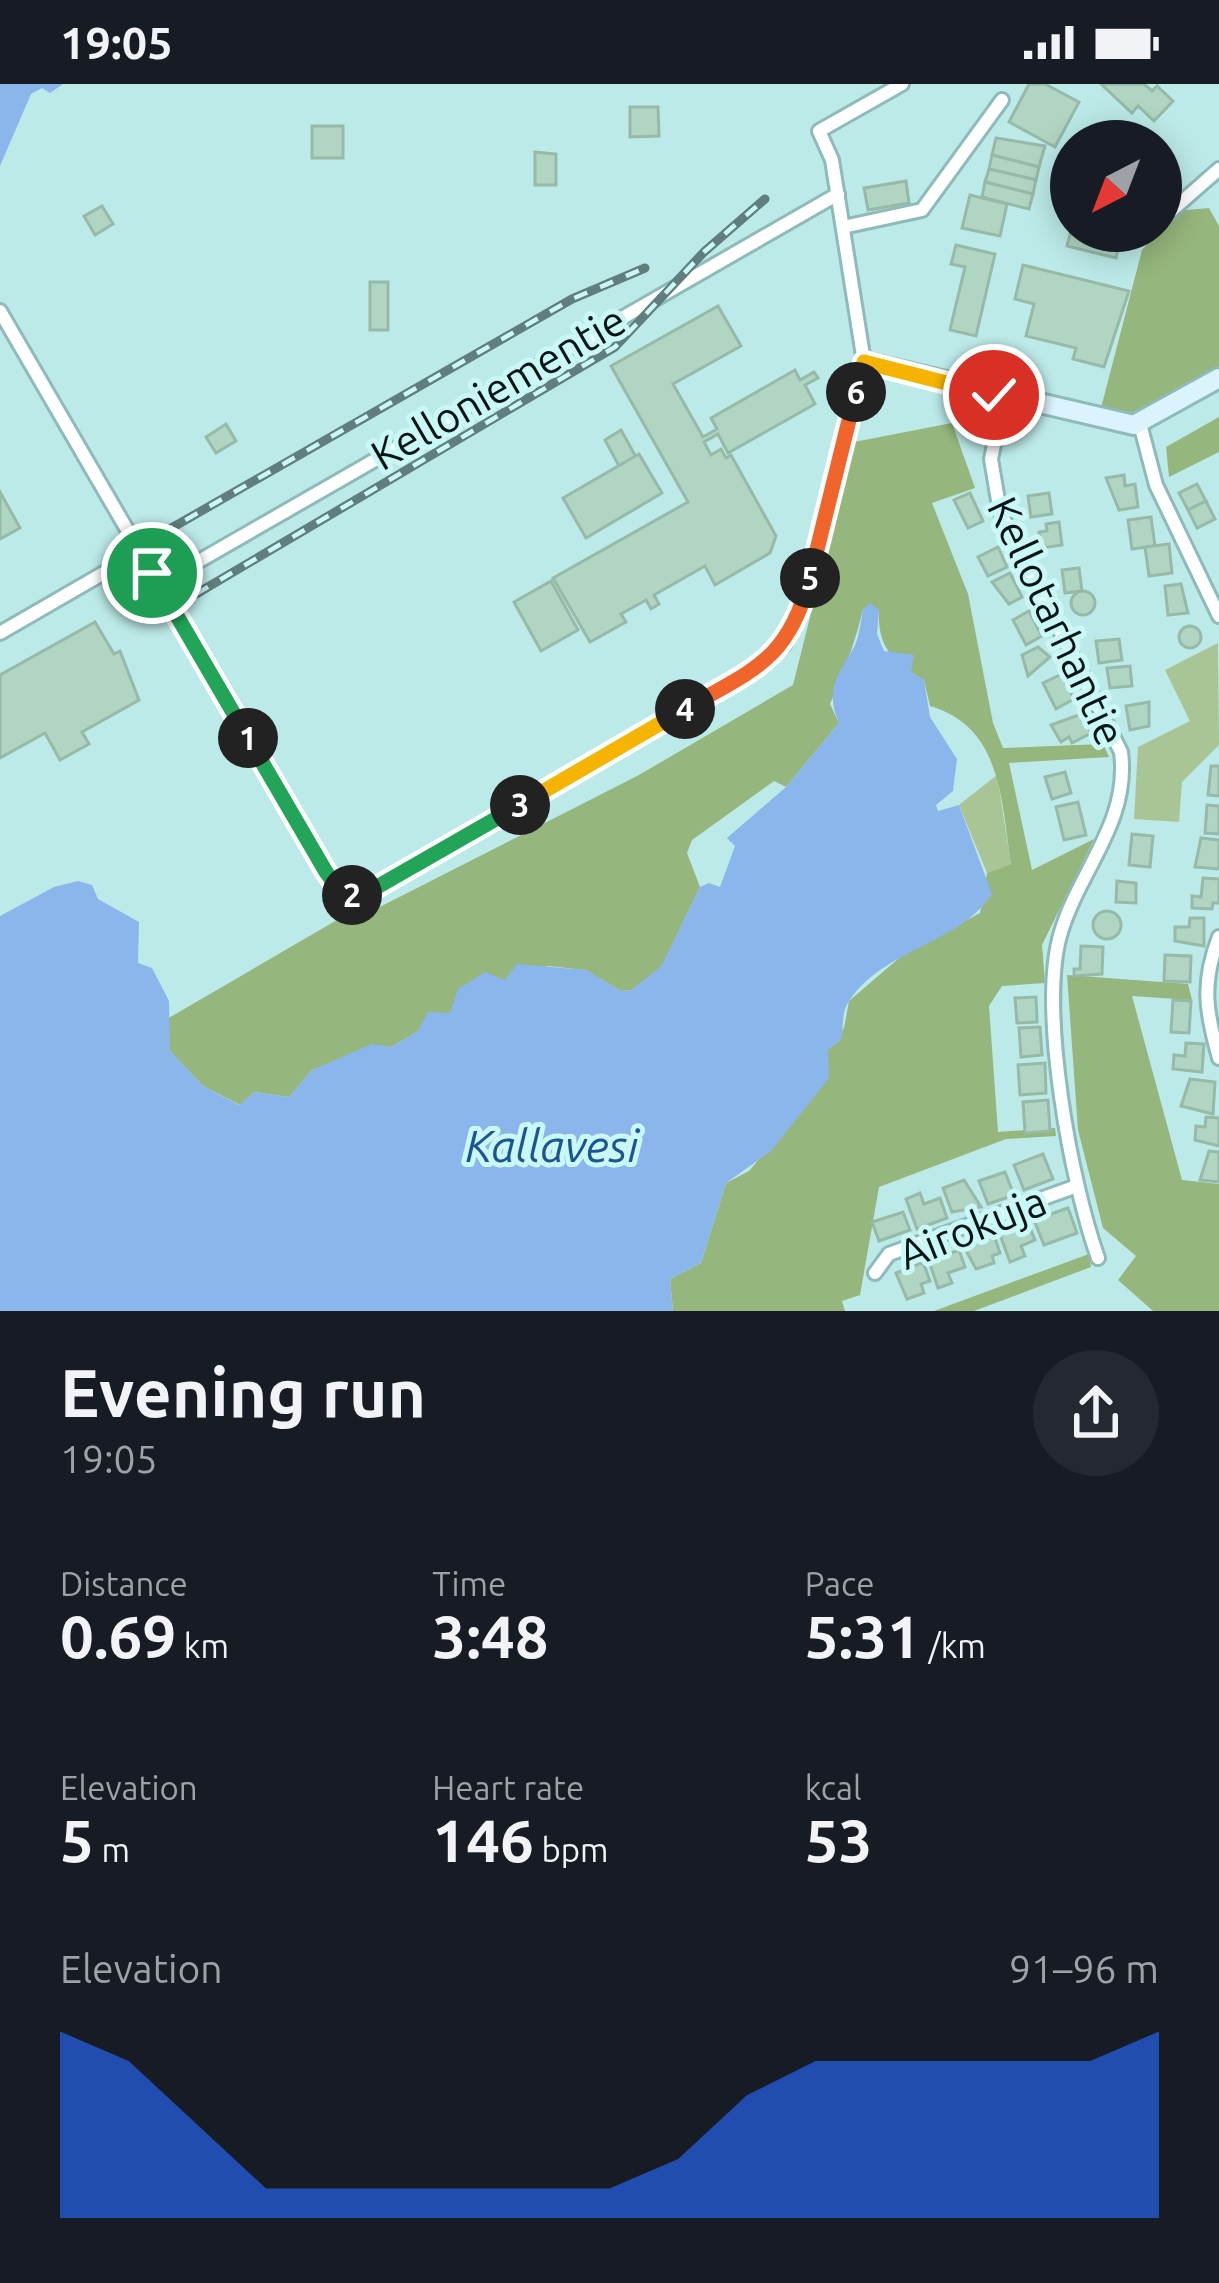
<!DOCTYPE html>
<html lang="en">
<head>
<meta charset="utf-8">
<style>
  :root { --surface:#171b24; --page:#242831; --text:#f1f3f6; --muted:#9ea1a6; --accent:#2563eb }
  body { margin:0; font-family:Ubuntu,sans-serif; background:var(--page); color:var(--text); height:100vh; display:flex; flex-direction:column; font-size:45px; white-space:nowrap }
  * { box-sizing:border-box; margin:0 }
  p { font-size:39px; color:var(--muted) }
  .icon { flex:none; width:66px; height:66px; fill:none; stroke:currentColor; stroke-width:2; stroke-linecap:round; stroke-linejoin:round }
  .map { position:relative; height:1227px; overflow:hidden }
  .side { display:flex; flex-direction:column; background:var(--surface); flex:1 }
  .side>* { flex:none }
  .needle { width:78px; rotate:222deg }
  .buttons { position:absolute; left:1050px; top:36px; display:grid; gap:24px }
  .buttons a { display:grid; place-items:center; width:132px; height:132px; border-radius:50%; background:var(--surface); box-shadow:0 6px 30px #0003; font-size:60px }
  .pin { position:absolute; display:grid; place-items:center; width:102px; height:102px; color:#fff; margin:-51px; border:6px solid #fff; border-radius:50%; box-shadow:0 3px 12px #0007 }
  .km { position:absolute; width:60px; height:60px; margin:-30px; border-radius:50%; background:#222; color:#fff; font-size:33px; line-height:60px; text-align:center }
  .round { display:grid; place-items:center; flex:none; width:126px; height:126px; border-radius:63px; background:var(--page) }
  .head { display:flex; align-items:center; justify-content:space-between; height:204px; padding:0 60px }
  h1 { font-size:66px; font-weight:700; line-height:90px }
  .metrics { display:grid; grid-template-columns:repeat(3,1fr); gap:18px; height:204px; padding:12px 60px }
  .metrics div { display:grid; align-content:center }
  .metrics b { font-size:60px; font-weight:700 }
  .metrics small { font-size:33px; font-weight:400 }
  .metrics p { font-size:33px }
  .chart { height:336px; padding:24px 60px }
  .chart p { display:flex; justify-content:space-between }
  .chart svg { width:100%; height:216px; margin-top:12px; fill:var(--accent); opacity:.7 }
  .status { display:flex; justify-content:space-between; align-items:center; height:84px; padding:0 60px; background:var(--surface); direction:ltr }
  .status svg { height:33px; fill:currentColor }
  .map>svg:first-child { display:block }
</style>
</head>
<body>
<div class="status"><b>19:05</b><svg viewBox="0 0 49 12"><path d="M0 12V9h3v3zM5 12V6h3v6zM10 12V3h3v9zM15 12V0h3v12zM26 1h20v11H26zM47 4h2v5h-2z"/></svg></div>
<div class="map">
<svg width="1219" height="1227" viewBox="0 0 1219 1227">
  <rect width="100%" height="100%" fill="#bceae8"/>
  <!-- green -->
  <g fill="#a9c595">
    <polygon points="1218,559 1219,661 1182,698 1179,738 1134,735 1138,663 1190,637 1165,586"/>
    <polygon points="997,691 1011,780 987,789 959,721"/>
  </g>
  <!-- forest -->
  <g fill="#95b67c">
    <polygon points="1209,124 1219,142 1219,285 1143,330 1101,324 1142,166 1177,127"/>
    <polygon points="1219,333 1219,368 1169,393 1166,363"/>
    <path d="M952,339L975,404L932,419L968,510L993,639L1003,664L1103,660L1109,673L1009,679L1032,786L1094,755L1042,861L1045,899L1002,902L989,922L998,1048L1055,1044L1056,1052L1006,1055L879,1103L860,1211L842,1217L845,1227H673L670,1195L701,1179L726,1099L749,1087L828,994V965L844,944L849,917L905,869L980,829L987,789L1011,780C1001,716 1002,643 930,622L924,596C893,578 877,563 879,526L863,525C855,560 844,586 830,620L839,639L786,703L774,697L692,756L687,769L700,803L662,882L632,906L621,907L585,886L548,882L505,896L391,963L312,986L289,1013L254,1008L240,1021L203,1002L170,967L167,935L337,836L362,832L639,691L793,601L854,358Z"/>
    <polygon points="1067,891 1188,900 1192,916 1132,912 1182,1096 1219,1100 1219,1227 1153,1227 1118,1196 1136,1172 1103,1144 1078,1046"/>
    <polygon points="1089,1170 1091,1183 974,1227 934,1227"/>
  </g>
  <!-- water -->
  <g fill="#8bb6eb">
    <polygon points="0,0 63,0 50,9 42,4 31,10 0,82"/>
    <path d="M870,519L879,526L877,550L884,567L914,571L911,588L924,596L930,633L957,675L953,707L936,721L938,727L959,721L992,810C959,861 881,865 848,919C841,929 844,944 841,956L828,966L829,994L771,1067L726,1099L701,1179L670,1195L673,1227H0V832L54,803L78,797L92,801L98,815L139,838L138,879L152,884L169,917L170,967L203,1002L239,1021L254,1008L289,1013L312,986L372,960L391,963L418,947L428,928L450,929L458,905L485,888L505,896L517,880L586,886L621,907L632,906L662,881L700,803L709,799L720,803L735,762L727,754L786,703L839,639C824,605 839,590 854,563C859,555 861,536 863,525Z"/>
  </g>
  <!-- building -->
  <g fill="#b0d5c2" stroke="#96baa7" stroke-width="3">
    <polygon points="1029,0 1045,0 1079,18 1055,63 1009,38"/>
    <polygon points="1101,0 1144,0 1152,7 1157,2 1173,17 1154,37 1138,22 1132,29"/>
    <polygon points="630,23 658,23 659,52 630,53"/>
    <rect x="312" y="42" width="31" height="32"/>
    <polygon points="996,54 1045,62 1039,83 992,71"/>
    <polygon points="535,68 556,70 556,101 535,101"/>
    <polygon points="992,71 1039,83 1036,96 989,85"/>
    <polygon points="989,85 1036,96 1033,110 985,98"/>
    <polygon points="906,97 909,119 868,126 864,104"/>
    <polygon points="985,98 1033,110 1029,125 982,113"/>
    <polygon points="970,111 1007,120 1000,152 962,144"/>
    <polygon points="102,122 113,140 95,151 84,132"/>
    <polygon points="1071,147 1123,147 1116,174 1067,162"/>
    <polygon points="956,161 995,170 976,252 950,246 965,183 951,180"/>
    <polygon points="1023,181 1129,207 1104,283 1073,275 1076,264 1026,252 1034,220 1015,215"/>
    <rect x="370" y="198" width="18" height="48"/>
    <polygon points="718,222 741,262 673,300 703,353 717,345 711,334 795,286 800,296 814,288 818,294 805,301 815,320 728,369 718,350 704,358 711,371 721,365 726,374 731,371 776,452 770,469 715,501 705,482 654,511 659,520 651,525 646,516 621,530 626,538 590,558 553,494 688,418 611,282"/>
    <polygon points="226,340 236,357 216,369 206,353"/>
    <polygon points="621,346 636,373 619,382 605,356"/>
    <polygon points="639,370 662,409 586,454 563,414"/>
    <polygon points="1124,391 1125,402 1135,400 1138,423 1119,426 1106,394"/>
    <polygon points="1197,400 1206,417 1188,426 1179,409"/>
    <polygon points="0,408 20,444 0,455"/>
    <polygon points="970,409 983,437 968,444 954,416"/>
    <polygon points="1049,409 1052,430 1031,433 1028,412"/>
    <polygon points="1206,417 1215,435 1197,444 1188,426"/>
    <polygon points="1151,433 1155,462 1132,465 1128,436"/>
    <polygon points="1059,438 1062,461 1041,464 1039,448 1047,447 1046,440"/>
    <polygon points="1169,460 1172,489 1149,492 1145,463"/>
    <polygon points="998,463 1007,483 988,492 978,473"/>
    <polygon points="1079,484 1082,507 1065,509 1062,486"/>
    <polygon points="1010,489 1022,513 1009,520 992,498"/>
    <polygon points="551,497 578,546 541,567 514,518"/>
    <polygon points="1181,500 1188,529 1168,531 1165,502"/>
    <circle cx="1083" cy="519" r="12"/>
    <polygon points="1029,527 1042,552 1026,561 1013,536"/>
    <polygon points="95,538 114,570 120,567 139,616 82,648 89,660 60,676 45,649 0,674 0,591"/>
    <circle cx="1190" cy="553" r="11"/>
    <polygon points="1119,555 1122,576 1099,579 1096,557"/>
    <polygon points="1038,563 1050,573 1028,592 1022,571"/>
    <polygon points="1130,582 1132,602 1110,604 1107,584"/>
    <polygon points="1062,590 1074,615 1056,625 1043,599"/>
    <polygon points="1149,618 1149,642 1130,646 1126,622"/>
    <polygon points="1081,630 1091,649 1072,659 1069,653 1061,658 1051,641"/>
    <polygon points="1211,682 1219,682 1219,712 1208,711"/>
    <polygon points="1065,688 1071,709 1052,715 1045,693"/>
    <polygon points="1078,718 1086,751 1064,756 1056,723"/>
    <polygon points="1207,721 1219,722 1219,750 1205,749"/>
    <polygon points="1132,750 1153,752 1150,783 1129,781"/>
    <polygon points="1201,754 1219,756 1219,785 1195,783"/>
    <polygon points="1203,794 1219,795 1219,819 1213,819 1212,825 1192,824 1192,812 1201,813"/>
    <polygon points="1117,797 1136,799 1136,819 1116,818"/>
    <circle cx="1107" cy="841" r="14"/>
    <polygon points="1190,834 1204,834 1204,862 1175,857 1175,843 1189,843"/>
    <polygon points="1081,862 1103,863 1102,890 1074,892 1074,885 1080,885"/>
    <polygon points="1165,871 1191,872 1190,898 1164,897"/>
    <polygon points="1036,913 1037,938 1017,939 1015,914"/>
    <polygon points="1173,916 1191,917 1189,949 1171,948"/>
    <polygon points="1040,943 1042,971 1021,973 1019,944"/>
    <polygon points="1186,959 1204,960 1202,988 1173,985 1174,971 1185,972"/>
    <polygon points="1045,979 1046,1009 1020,1011 1018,981"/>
    <polygon points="1190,995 1215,998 1213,1030 1181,1022"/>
    <polygon points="1048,1016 1050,1047 1025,1049 1023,1018"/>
    <polygon points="1206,1033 1219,1034 1219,1062 1195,1056 1196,1042 1205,1043"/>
    <polygon points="1209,1067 1219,1068 1219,1098 1200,1096"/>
    <polygon points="1043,1070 1053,1095 1024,1106 1014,1081"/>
    <polygon points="1005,1088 1014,1111 988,1120 979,1097"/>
    <polygon points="964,1096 981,1123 952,1128 943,1104"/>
    <polygon points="920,1109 924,1120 940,1114 947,1134 917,1145 906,1115"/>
    <polygon points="1068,1124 1077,1149 1044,1161 1034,1136"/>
    <polygon points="903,1128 910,1146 879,1157 872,1138"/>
    <polygon points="1027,1137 1035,1156 1021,1162 1025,1172 1010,1178 999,1148"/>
    <polygon points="994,1151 1000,1169 992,1172 994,1179 976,1185 963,1161"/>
    <polygon points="959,1166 965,1183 948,1189 952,1199 938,1204 929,1177"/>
    <polygon points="923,1178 930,1197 921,1200 924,1209 907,1215 896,1189"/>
  </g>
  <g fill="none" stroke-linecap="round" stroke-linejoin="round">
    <!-- street casing -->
    <g stroke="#8ebab9" stroke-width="18">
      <g id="street">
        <polyline points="1161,136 1219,85"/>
        <polyline points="843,143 922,126 1002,16"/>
        <polyline points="0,227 326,788 341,807 360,811 745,594 784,561 803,522 864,278 832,76 819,47 902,0"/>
        <path d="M1004,313L991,375L1000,428L1121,668C1130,738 1080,785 1061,848C1038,923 1071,1099 1098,1174"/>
        <polyline points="1140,340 1156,401 1219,532"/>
        <polyline points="159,500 838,110"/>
        <polyline points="0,549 140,468"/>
        <path d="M1219,853C1201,899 1206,928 1219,974"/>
        <polyline points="875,1189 889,1170 1074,1103"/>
      </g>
    </g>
    <!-- secondary casing -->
    <g stroke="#8ebab9" stroke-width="24">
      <polyline id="secondary" points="864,278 1134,341 1219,294"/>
    </g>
    <!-- street -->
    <use href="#street" stroke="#fff" stroke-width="12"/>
    <!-- secondary -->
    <use href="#secondary" stroke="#dbf3fc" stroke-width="18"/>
    <!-- rail casing -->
    <g stroke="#5f7e7d" stroke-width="9">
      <g id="rail">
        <polyline points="161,450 572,215 645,184"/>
        <polyline points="196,510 615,263 704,168 765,115"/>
      </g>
    </g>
    <!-- rail -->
    <use href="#rail" stroke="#c9f8f6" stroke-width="4.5" stroke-dasharray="14" stroke-linecap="butt"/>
  </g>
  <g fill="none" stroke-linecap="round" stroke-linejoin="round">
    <!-- split-1 casing -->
    <g stroke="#fff" stroke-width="24">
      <polyline id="split-1" points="152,489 248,654"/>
    </g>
    <!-- split-2 casing -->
    <g stroke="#fff" stroke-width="24">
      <polyline id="split-2" points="248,654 326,788 341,808 352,811"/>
    </g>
    <!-- split-3 casing -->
    <g stroke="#fff" stroke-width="24">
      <polyline id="split-3" points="352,811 370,807 520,721"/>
    </g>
    <!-- split-4 casing -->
    <g stroke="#fff" stroke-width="24">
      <polyline id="split-4" points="520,721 685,625"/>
    </g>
    <!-- split-5 casing -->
    <g stroke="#fff" stroke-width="24">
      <path id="split-5" d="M685,625C754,585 788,577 810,494"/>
    </g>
    <!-- split-6 casing -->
    <g stroke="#fff" stroke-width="24">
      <polyline id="split-6" points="810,494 856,308"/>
    </g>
    <!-- split-7 casing -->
    <g stroke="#fff" stroke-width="24">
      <polyline id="split-7" points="856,308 864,278 994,311"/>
    </g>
    <!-- split-1 -->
    <use href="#split-1" stroke="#22a559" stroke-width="15"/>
    <!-- split-2 -->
    <use href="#split-2" stroke="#22a559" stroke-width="15"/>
    <!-- split-3 -->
    <use href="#split-3" stroke="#22a559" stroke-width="15"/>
    <!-- split-4 -->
    <use href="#split-4" stroke="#f5b400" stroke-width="15"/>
    <!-- split-5 -->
    <use href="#split-5" stroke="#f0652b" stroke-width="15"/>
    <!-- split-6 -->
    <use href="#split-6" stroke="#f0652b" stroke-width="15"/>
    <!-- split-7 -->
    <use href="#split-7" stroke="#f5b400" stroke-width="15"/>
  </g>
  <g text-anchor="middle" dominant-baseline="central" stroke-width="10" stroke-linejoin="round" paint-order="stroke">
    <!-- street labels -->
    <g font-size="42" fill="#041515" stroke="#c9f8f6">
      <text transform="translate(498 303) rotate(-30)">Kelloniementie</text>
      <text transform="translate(1057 537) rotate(65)">Kellotarhantie</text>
      <text transform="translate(972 1143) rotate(-22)">Airokuja</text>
    </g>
    <!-- water labels -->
    <g font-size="45" font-style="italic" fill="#1b5594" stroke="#c9f8f6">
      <text x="552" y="1061">Kallavesi</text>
    </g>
  </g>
</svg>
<div class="buttons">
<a><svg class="needle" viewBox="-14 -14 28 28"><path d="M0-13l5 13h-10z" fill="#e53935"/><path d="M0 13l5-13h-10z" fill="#9ea1a6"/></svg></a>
</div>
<div class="pin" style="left:152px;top:489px;background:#1e9e55"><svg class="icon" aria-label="arrive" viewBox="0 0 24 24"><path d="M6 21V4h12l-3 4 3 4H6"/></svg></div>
<div class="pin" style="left:994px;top:311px;background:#d93025"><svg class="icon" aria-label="check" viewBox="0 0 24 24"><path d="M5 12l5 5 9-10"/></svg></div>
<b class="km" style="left:248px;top:654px">1</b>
<b class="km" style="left:352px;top:811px">2</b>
<b class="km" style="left:520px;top:721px">3</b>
<b class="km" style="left:685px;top:625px">4</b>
<b class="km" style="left:810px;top:494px">5</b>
<b class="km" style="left:856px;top:308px">6</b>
</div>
<section class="side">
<div class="head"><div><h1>Evening run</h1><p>19:05</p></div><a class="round"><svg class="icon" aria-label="share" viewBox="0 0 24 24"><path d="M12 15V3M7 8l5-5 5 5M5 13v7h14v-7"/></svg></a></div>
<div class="metrics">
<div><p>Distance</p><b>0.69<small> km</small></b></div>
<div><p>Time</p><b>3:48</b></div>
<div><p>Pace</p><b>5:31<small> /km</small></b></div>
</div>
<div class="metrics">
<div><p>Elevation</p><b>5<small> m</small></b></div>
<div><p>Heart rate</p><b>146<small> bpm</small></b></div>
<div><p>kcal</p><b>53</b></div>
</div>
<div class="chart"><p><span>Elevation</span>91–96 m</p>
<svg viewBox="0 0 160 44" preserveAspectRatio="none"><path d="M0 44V6L10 12L20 25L30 38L40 38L50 38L60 38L70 38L80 38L90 32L100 19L110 12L120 12L130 12L140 12L150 12L160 6V44z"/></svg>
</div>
</section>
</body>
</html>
